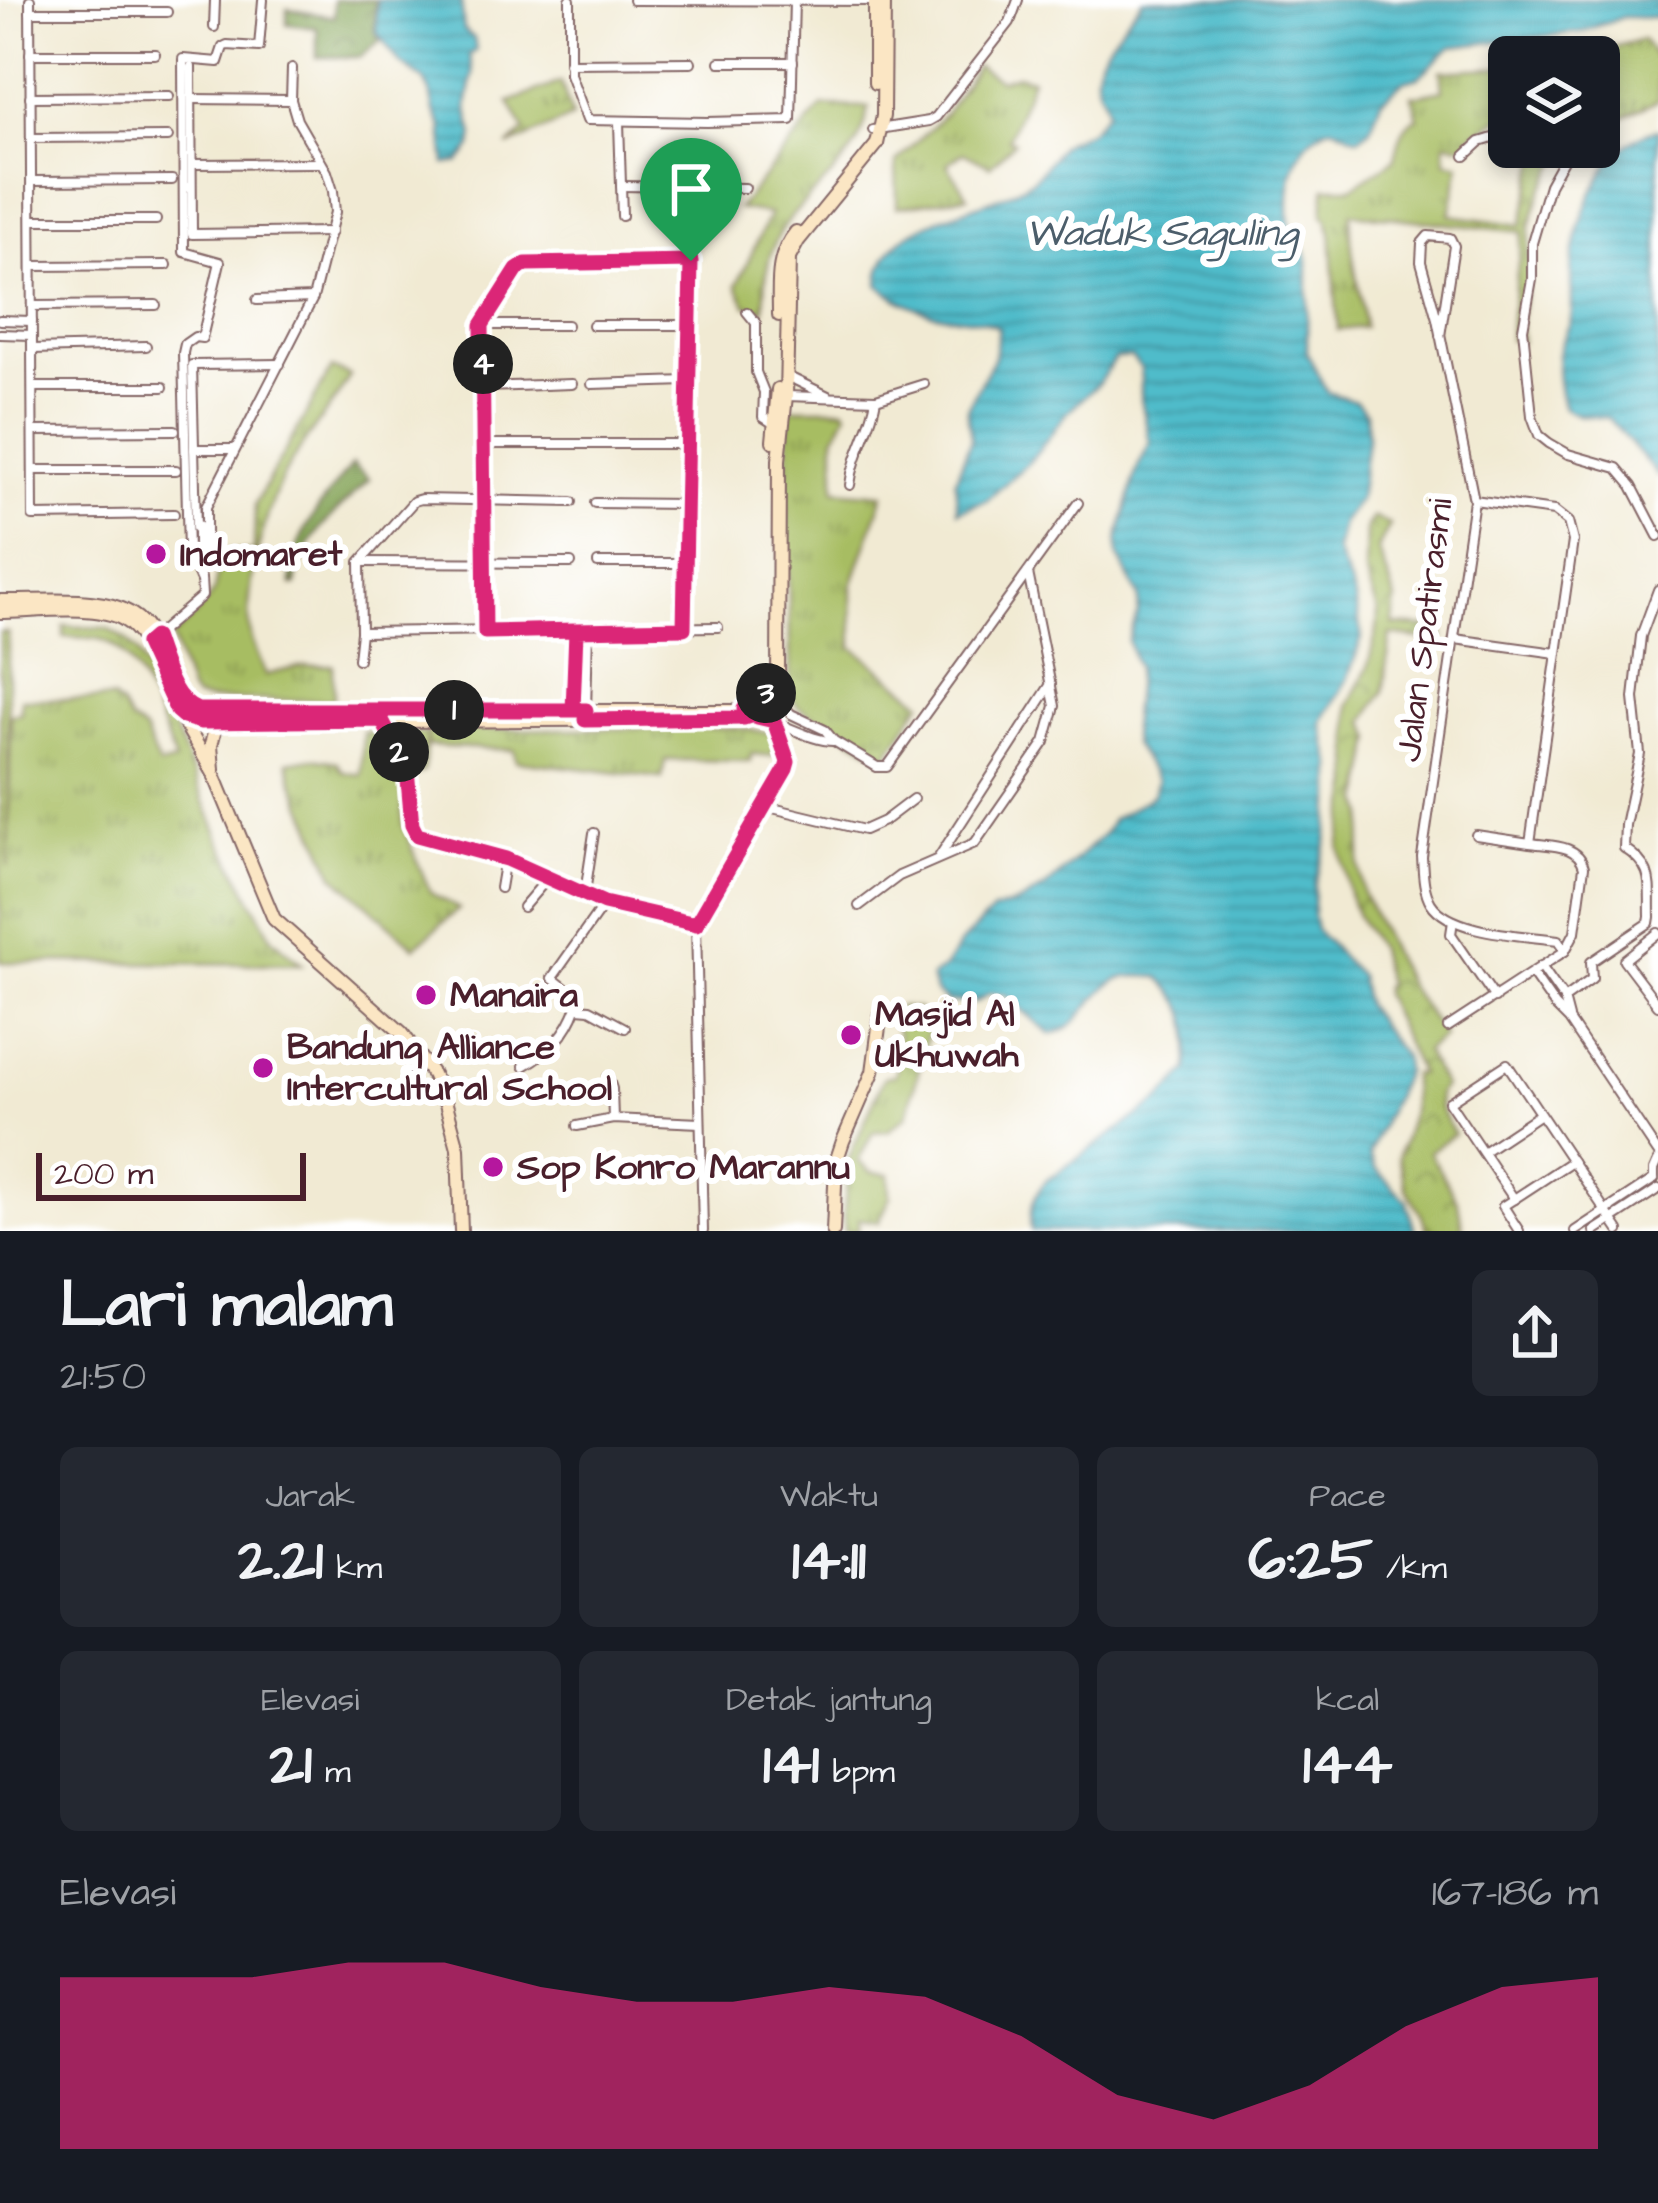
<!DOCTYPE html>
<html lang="id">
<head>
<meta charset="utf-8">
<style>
  :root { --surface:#171b24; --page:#242831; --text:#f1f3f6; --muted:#9ea1a6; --accent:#db2777 }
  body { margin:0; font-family:"Architects Daughter",sans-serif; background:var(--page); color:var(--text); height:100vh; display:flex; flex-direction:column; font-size:45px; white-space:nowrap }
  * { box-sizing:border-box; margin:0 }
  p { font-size:39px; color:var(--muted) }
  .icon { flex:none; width:66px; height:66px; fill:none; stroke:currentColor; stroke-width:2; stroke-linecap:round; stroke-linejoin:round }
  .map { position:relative; height:1231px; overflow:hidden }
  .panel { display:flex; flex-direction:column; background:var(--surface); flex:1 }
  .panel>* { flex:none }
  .fabs { position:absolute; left:1488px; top:36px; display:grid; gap:24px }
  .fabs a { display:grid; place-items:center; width:132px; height:132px; border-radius:18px; background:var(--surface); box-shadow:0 6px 18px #0003; font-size:60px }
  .scale { position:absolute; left:36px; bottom:30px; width:270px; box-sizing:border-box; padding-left:12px; border:6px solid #4a1f2b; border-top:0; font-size:33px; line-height:42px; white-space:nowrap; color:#4a1f2b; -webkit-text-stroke:9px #fff; paint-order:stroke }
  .pin { position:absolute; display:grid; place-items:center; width:102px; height:102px; color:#fff; margin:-123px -51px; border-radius:50% 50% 50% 0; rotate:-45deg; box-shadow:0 0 12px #0007 }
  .pin .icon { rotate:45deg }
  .km { position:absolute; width:60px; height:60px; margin:-30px; border-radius:50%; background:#222; color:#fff; font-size:33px; line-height:60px; text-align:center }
  .round { display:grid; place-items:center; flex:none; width:126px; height:126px; border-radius:18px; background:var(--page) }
  .head { display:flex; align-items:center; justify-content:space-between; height:204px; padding:0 60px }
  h1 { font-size:66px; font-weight:700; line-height:90px }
  .stats { display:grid; grid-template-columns:repeat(3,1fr); gap:18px; height:204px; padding:12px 60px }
  .stats div { display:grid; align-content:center; border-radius:18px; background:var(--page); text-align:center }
  .stats b { font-size:60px; font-weight:700 }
  .stats small { font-size:33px; font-weight:400 }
  .stats p { font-size:33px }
  .chart { height:336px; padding:24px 60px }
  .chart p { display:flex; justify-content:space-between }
  .chart svg { width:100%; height:216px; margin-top:12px; fill:var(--accent); opacity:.7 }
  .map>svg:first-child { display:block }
</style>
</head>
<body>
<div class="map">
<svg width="1658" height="1231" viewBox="0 0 1658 1231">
  <defs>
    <pattern id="grass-tufts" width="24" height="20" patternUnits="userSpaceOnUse" patternTransform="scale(3)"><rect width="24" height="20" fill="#a7bd62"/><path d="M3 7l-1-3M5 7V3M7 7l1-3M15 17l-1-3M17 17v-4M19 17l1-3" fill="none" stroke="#8a9951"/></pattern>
    <pattern id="forest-crowns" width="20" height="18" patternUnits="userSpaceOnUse" patternTransform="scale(3)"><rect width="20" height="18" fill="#85a458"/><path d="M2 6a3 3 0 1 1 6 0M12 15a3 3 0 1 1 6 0" fill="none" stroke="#6f8549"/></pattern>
    <pattern id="park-crowns" width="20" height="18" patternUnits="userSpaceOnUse" patternTransform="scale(3)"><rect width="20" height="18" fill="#a7bd62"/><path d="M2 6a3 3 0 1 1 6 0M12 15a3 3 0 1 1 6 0" fill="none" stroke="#8a9951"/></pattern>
    <pattern id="water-rules" width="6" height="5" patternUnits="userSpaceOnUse" patternTransform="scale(3)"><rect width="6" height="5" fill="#50bcca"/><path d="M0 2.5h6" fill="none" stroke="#4498a4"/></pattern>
  </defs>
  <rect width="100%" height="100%" fill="#fff"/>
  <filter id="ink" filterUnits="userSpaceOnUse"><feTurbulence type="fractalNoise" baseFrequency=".00833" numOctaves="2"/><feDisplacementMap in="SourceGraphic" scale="24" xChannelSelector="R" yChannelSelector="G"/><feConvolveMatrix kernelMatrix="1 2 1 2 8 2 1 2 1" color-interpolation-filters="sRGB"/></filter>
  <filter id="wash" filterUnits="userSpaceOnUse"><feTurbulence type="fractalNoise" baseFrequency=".004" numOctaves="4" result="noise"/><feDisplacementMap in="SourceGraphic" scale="48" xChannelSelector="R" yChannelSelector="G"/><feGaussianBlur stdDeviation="2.7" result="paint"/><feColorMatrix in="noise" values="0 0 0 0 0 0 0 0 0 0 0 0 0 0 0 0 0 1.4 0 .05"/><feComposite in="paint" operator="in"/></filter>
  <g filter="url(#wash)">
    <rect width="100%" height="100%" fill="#f1ead3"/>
    <!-- grass -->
    <g fill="url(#grass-tufts)" stroke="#786e46" stroke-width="3">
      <path d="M1642,39L1658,60V100L1599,130V57H1568C1594,49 1617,48 1642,39Z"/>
      <polygon points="977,66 1000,80 1017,75 1032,79 1008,139 1014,142 990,166 963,152 947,164 968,196 897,207 896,162 945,114"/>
      <path d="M1509,67V112L1470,137L1471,146L1445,143L1446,161L1460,164L1450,215L1522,225L1535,169L1543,147H1567L1542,191L1530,225L1528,275L1520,322L1521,342L1510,340V326L1522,232L1351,213C1348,251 1361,290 1364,327L1338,330L1331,233L1327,217L1323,215L1325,187H1352L1394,160C1399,144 1400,124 1418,118L1412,96L1443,90L1441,71Z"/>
      <polygon points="561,82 572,117 508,147 525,130 509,102"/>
      <path d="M822,106L869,107C858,177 790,194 771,253C765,270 765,292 764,310L746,305L737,285L770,214L738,209Z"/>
      <path d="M332,368L350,376C333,406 311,431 292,461C267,499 241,595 252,640C256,651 261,663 266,675L303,666L333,665L334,700H210L195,698L189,691L172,637L195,616L214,591L221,552H254L255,504Z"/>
      <path d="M790,408H845L847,412L835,437V490L884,494L852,585L853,647L922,702L885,758L798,707L790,694C791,599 783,503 790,408Z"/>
      <path d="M64,626L107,628L126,639L138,653L161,697L221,841L272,938L302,964L0,962V632L8,633V867L11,714L21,713V699H113L122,707L130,722L144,731L159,766L175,762C161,726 141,654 103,640C92,636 76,638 64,637Z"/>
      <polygon points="736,728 773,733 777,740 772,756 751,754 750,761 665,760 662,778 516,761 514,750 428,746 428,730"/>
      <polygon points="363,732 427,734 424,771 402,781 403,825 420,868 431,893 459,909 415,947 334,875 293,781 288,762 312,758 336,762 343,772 361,775"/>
      <polygon points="899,1007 918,1009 930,1025 907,1116 888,1131 873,1132 858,1161 871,1172 889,1174 890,1198 879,1222 859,1219 858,1231 845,1231 844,1211 849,1158 884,1077 895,1075 901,1055 894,1014"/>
    </g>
    <!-- forest -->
    <g fill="url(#forest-crowns)" stroke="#686242" stroke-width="3">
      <polygon points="333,0 375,0 375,30 380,41 361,57 317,57 317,28 287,24 287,9 334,17"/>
      <path d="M352,464L369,479C343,507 295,543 297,585H292C290,535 324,501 352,464Z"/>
    </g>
    <!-- park -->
    <polygon fill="url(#park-crowns)" stroke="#786e46" stroke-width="3" points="1373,517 1390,525 1378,549 1396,600 1393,625 1426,627 1444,632 1443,642 1391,635 1383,692 1365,721 1373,738 1362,802 1366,815 1359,863 1363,894 1406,982 1444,1037 1424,1051 1444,1086 1438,1093 1439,1107 1454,1134 1429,1152 1458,1202 1463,1231 1427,1231 1422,1216 1406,1188 1398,1158 1412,1111 1412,1074 1420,1074 1383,994 1383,986 1386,983 1378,949 1356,914 1349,893 1340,847 1352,784 1349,705 1367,669 1377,630 1378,611 1365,572 1366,529"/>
    <!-- water -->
    <g fill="url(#water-rules)" stroke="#4d6e7a" stroke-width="3">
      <polygon points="377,0 461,0 464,30 474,38 476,50 469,55 473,73 467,106 474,135 472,147 460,162 446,164 442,127 434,112 430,92 423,79 400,63 376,31"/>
      <path d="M1143,0H1658V17H1623L1581,32L1451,47L1419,77L1404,81L1381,101L1370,129L1358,138L1332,126C1288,141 1285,197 1292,236L1303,246L1308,260L1307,353L1327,392L1356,401L1366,412L1367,440L1359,500L1342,523L1336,551L1354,593L1362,638L1347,680L1322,722L1333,766V798L1327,842L1314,885L1313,915L1316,930L1359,976L1365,1005L1404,1057L1405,1072L1369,1154L1375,1168L1407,1201L1415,1231H1031C1028,1212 1034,1193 1047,1180L1155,1104L1188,1071C1191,1025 1194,1011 1159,977C1146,977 1131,974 1119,979C1091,992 1082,1030 1050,1034L1005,995L990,993L976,1002H947L935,992L931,977L944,969L961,943L993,911L1021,902L1046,887L1104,834L1112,820L1153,795L1157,780L1133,744L1131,728L1137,668L1128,641L1138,613L1139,598L1118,555V541L1137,469L1150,443L1141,399V368L1131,357L1115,358L1099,383L1067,413L1030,461L986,501L958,511L955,481L971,439L967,409L994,357L999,328C978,315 955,319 932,313C914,308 894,298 879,285C879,216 987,214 1032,180C1045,170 1051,154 1063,144C1070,138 1080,136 1088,131C1096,126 1101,118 1107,111C1106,96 1095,89 1096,75C1096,52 1129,19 1143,0Z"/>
      <path d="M1658,130V476L1608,418L1578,415L1564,408C1558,390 1554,361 1561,344C1564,335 1570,327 1571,318C1574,300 1569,280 1572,262C1579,216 1606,138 1658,130Z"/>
    </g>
  </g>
  <g filter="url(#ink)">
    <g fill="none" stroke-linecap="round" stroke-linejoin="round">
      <!-- street casing -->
      <g stroke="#846666" stroke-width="12">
        <g id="street">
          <polyline points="30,0 33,516 174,514"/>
          <polyline points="570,0 570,74 587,120 707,122 791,120 794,0"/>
          <polyline points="633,0 877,1"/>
          <polyline points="30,12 167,12"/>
          <polyline points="214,27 215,0"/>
          <polyline points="30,54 155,54"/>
          <polyline points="720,62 793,62"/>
          <polyline points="569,63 691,62"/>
          <polyline points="191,67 192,234 331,232"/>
          <polyline points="30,97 169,96"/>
          <polyline points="192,99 291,100"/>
          <polyline points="619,122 622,216"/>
          <polyline points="873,130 929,121 936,117 1010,22 1018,0"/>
          <polyline points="31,138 168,137"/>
          <polyline points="1570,147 1549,185 1532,243 1532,279 1523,329 1532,416 1539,435 1549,443 1568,454 1617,468 1632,486 1658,536"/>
          <polyline points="1465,156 1480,142 1509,133"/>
          <polyline points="193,164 320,163"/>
          <polyline points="32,181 172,180"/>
          <polyline points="621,186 745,188"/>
          <polyline points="32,220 156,220"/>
          <polyline points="32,266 167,265"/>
          <polyline points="257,300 313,298"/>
          <polyline points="32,306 156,305"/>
          <polyline points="747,312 756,323 756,372 764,392 763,417 774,424"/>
          <polyline points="0,320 32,321"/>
          <polyline points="481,325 567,325"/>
          <polyline points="593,325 689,325"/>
          <polyline points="0,334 32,335"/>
          <path d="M1440,336L1454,246L1450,238L1428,236L1422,243L1421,262L1437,319L1474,500L1422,857C1423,872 1423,890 1431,903C1451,934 1524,935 1558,940L1565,951"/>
          <polyline points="33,349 146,346"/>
          <polyline points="787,376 828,396"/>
          <polyline points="592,384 687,381"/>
          <polyline points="33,387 163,387"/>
          <polyline points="484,387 572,384"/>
          <polyline points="786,396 876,399 924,384"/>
          <polyline points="33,431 175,430"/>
          <polyline points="485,444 687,444"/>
          <polyline points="194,449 234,449"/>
          <polyline points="33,470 176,470"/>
          <path d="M850,485C854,452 871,430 876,399"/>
          <polyline points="595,503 686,504"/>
          <polyline points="198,525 198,563"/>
          <polyline points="196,528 192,365 280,364"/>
          <polyline points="362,562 571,563"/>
          <polyline points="598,563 685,563"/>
          <polyline points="201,571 206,558 206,507 313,298 335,212 333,191 327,172 297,120 291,100 292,68"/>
          <polyline points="201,581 188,552 183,353 185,344 195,337 202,338 220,262 184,252 183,59 218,62 223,47 227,45 259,47 263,0"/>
          <polyline points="361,632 718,627"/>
          <path d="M485,632L484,387L481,325L517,270C538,256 658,261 691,261L684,628"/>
          <polyline points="154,637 202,596 201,578"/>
          <polyline points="1455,639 1556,653"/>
          <polyline points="358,659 361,632 360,562 414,501 421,499 572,502"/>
          <polyline points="770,694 776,696 791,714 825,730 834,741 877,767 887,767 1078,503"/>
          <polyline points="586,712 588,630"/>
          <polyline points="573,713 576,630"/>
          <path d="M757,717C782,722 811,741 833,741"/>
          <polyline points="382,721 407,769 412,825 417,835 429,841 505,858 605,903 696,924 703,1231"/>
          <polyline points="764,806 864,830 884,821 913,799"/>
          <polyline points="1476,835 1530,843"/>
          <polyline points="939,857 1051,684"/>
          <polyline points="500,888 505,858"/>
          <polyline points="585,893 594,833"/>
          <polyline points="605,903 552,978 576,997 578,1008 590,1009 625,1028"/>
          <polyline points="859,906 899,876 975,843 1045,742 1055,706 1028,573"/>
          <polyline points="523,907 547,879"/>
          <polyline points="1453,921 1451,934 1495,998"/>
          <polyline points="696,924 786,769 787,759 774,721"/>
          <polyline points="1658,933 1624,960 1658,1005"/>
          <polyline points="1541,966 1564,999 1569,1018"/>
          <polyline points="1532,973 1555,1006 1569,1020 1658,1153"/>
          <path d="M1564,999L1592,979L1591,962L1649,923L1650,917C1649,883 1655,868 1624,848L1625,825L1640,754L1634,698L1641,636L1658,590"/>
          <path d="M1448,1027L1565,951L1575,932L1584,867C1578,844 1551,846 1530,843L1573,541L1568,522L1554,511L1474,500"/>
          <path d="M524,1066C550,1051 567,1035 577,1006"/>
          <polyline points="608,1077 612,1089 613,1119"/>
          <polyline points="577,1126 613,1119 700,1123"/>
          <polyline points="1483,1152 1540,1114"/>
          <polyline points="1654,1179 1654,1170 1658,1161"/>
          <polyline points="1514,1199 1572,1161"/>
          <polyline points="1519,1231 1503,1206 1514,1199 1449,1102 1507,1064 1619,1231"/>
          <polyline points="1575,1231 1654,1179"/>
          <polyline points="1594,1231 1658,1189"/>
        </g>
      </g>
      <!-- secondary casing -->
      <g stroke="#846666" stroke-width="16">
        <g id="secondary">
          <polyline points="875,0 875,83"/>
          <path d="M779,315C779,284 775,257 796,232"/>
          <polyline points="773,441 778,389"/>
          <path d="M0,601C36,602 89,596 122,609C171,629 159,696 198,711H737C756,707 768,697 771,677"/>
          <path d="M0,612C33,612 95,603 123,619C164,643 152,711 201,722L723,719C751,718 773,714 778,682L779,460L786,396L789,258L798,241L877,144L883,116L884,0"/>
          <polyline points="181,717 213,772 274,919 402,1033 432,1074 446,1104 458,1148 461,1231"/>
          <polyline points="213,769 211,745 218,718"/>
          <polyline points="833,1231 836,1162 843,1141 873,1072 881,1012"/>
        </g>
      </g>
      <!-- street -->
      <use href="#street" stroke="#fff" stroke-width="8"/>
      <!-- secondary -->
      <use href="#secondary" stroke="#fbe6c4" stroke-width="12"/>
    </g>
  </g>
  <g fill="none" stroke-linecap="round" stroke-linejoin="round" filter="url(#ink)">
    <!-- route casing -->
    <g stroke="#fff" stroke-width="24">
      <path id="route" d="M691,261L684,628L576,630L573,710H198C172,701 163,661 154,637L146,644L177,711L184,717L201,722L382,720L407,769L412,825L417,835L506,859L604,903L696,924L786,769L788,762L774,721L753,716L744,709L756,704L766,693L776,696C767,709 759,714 744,718L585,720L586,710H573L576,630L485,632L482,325L517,270L526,264L691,261"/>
    </g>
    <!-- route -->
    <use href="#route" stroke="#db2777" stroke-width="15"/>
  </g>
  <!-- markers -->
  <g fill="#b5179e" stroke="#fff" stroke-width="4.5">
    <circle cx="156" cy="554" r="12"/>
    <circle cx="426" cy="995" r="12"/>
    <circle cx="851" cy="1035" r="12"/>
    <circle cx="263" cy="1068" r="12"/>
    <circle cx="493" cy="1167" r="12"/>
  </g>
  <g text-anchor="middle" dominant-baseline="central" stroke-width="12" stroke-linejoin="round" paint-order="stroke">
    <!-- poi labels -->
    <g font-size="36" font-weight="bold" fill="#4a1f2b" stroke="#fff" text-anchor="start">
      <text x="180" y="554">Indomaret</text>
      <text x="450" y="995">Manaira</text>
      <text x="875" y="1014">Masjid Al<tspan x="875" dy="41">Ukhuwah</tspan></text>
      <text x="287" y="1047">Bandung Alliance<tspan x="287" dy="41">Intercultural School</tspan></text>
      <text x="517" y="1167">Sop Konro Marannu</text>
    </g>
    <!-- street labels -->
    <g font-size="36" fill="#4a1f2b" stroke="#fff">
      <text transform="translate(1425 630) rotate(-83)">Jalan Spatirasmi</text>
    </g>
    <!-- water labels -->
    <g font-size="39" font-style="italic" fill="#4c5e6b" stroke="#fff">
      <text x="1162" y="234">Waduk Saguling</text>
    </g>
  </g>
</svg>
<div class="fabs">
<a><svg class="icon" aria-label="layers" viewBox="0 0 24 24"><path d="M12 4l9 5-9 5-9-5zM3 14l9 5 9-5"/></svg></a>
</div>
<div class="scale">200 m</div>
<div class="pin" style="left:691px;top:261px;background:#1e9e55"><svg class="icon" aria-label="arrive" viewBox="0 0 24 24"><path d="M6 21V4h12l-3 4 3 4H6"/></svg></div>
<b class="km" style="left:454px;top:710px">1</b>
<b class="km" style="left:399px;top:752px">2</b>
<b class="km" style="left:766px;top:693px">3</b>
<b class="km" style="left:483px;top:364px">4</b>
</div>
<section class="panel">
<div class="head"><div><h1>Lari malam</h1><p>21:50</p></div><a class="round"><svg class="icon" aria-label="share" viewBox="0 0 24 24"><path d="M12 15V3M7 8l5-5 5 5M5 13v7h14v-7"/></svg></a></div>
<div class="stats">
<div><p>Jarak</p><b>2.21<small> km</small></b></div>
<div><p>Waktu</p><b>14:11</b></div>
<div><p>Pace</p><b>6:25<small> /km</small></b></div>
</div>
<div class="stats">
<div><p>Elevasi</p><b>21<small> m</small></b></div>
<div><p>Detak jantung</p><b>141<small> bpm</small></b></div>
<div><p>kcal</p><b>144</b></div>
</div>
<div class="chart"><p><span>Elevasi</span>167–186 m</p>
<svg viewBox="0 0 160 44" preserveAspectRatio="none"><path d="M0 44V9L10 9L20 9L30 6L40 6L50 11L60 14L70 14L80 11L90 13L100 21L110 33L120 38L130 31L140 19L150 11L160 9V44z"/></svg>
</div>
</section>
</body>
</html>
